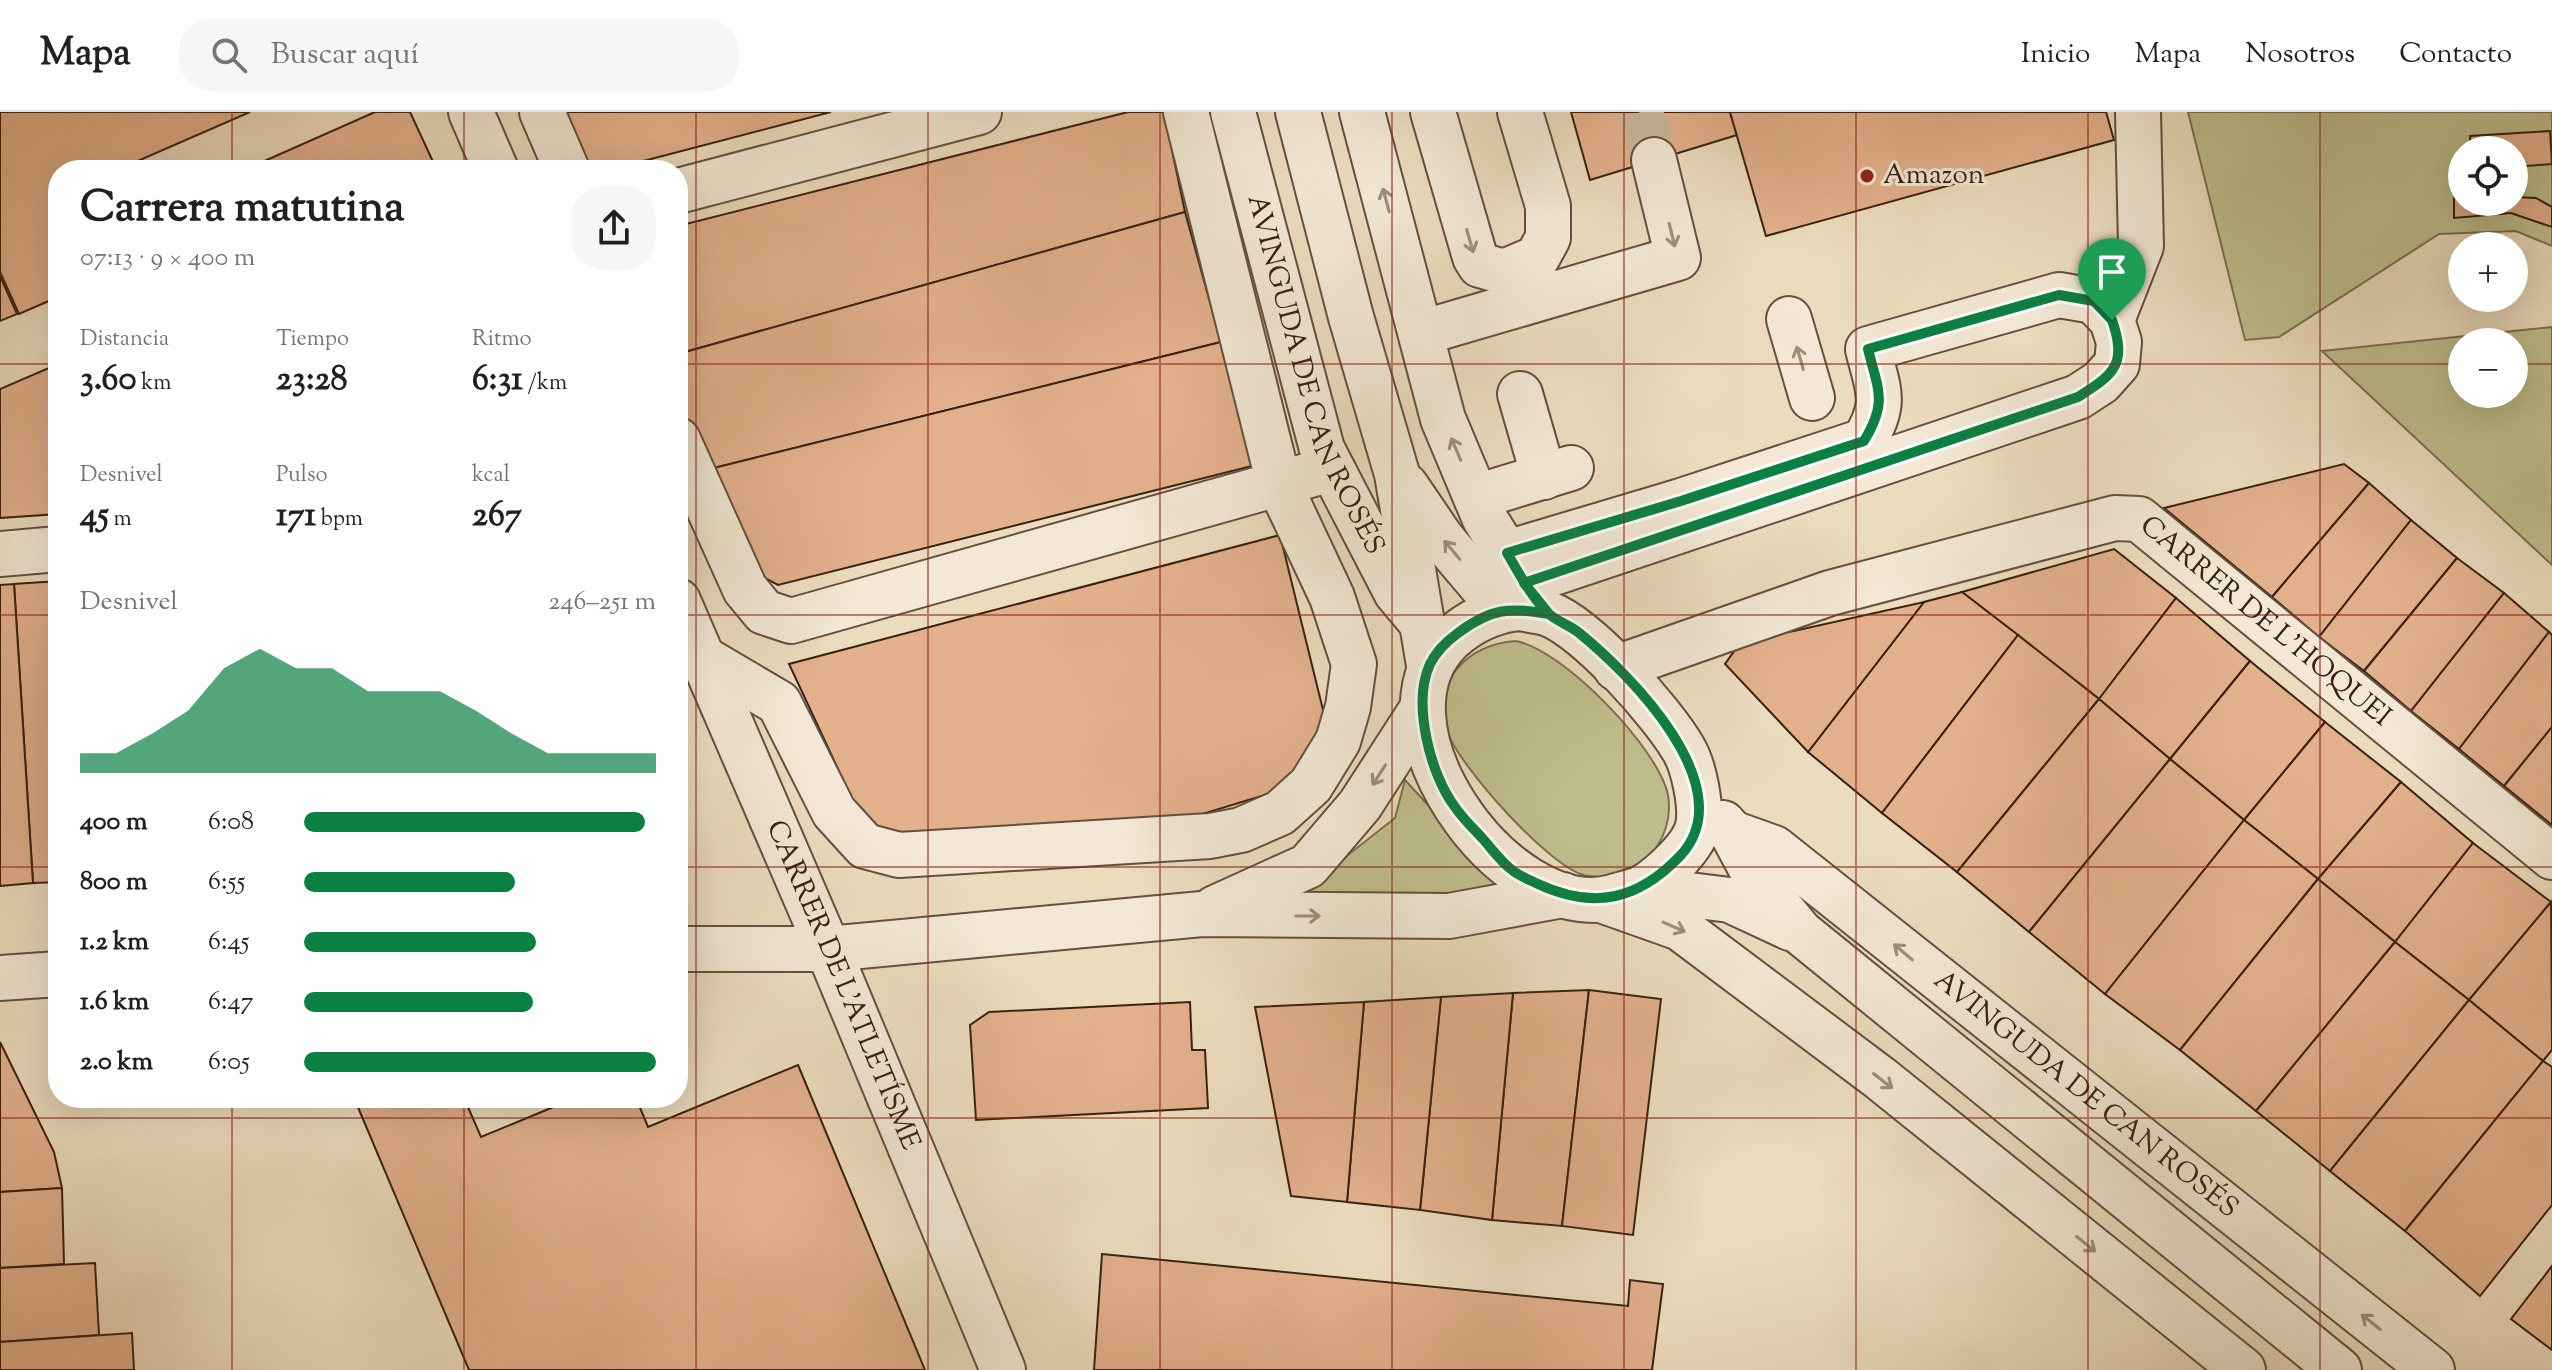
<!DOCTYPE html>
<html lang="es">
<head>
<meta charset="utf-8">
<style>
  :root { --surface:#fff; --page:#f6f6f6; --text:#202124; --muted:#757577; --line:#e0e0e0; --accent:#0b8043 }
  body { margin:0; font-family:"Sorts Mill Goudy",serif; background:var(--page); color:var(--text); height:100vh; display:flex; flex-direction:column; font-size:30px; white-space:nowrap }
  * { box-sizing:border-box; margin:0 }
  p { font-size:26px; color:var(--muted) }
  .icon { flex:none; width:44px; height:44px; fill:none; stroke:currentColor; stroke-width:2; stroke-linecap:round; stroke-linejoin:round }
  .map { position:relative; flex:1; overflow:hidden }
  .side { position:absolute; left:48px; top:48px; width:640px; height:948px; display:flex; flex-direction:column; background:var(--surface); border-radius:32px; box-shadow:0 8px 32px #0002 }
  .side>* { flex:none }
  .controls { position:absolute; left:2448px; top:24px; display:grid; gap:16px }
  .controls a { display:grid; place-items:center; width:80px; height:80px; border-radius:50%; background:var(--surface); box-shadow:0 8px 32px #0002; font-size:40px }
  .pin { position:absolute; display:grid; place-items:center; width:68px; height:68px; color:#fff; margin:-82px -34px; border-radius:50% 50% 50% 0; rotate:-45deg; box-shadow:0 0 8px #0007 }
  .pin .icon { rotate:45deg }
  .round { display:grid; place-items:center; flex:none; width:84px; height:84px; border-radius:32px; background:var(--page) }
  .head { display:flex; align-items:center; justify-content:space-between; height:136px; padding:0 32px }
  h1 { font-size:44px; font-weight:800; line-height:60px }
  .stats { display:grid; grid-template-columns:repeat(3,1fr); gap:12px; height:136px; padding:8px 32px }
  .stats div { display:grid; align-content:center }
  .stats b { font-size:34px; font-weight:800 }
  .stats small { font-size:22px; font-weight:400 }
  .stats p { font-size:22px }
  .chart { height:224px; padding:16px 32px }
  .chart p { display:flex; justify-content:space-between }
  .chart svg { width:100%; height:144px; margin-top:8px; fill:var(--accent); opacity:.7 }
  ul { padding:0 32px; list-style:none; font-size:26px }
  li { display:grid; grid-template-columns:128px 96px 1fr; align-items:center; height:60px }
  li i { height:20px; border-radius:10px; background:var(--accent) }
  header { display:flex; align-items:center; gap:48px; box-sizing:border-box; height:112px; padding:0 40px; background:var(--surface); border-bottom:2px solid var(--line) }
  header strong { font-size:38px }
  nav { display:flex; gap:44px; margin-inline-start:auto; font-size:28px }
  .search { width:560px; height:72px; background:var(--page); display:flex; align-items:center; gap:20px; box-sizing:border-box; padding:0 28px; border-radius:32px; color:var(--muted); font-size:30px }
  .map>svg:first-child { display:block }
</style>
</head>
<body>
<header>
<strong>Mapa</strong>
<div class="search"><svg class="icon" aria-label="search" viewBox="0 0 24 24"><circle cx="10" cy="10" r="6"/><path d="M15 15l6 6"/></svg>Buscar aquí</div>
<nav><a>Inicio</a><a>Mapa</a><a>Nosotros</a><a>Contacto</a></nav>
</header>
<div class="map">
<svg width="2552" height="1258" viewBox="0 0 2552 1258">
  <rect width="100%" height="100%" fill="#ebdcbe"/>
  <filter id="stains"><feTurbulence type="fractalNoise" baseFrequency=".0025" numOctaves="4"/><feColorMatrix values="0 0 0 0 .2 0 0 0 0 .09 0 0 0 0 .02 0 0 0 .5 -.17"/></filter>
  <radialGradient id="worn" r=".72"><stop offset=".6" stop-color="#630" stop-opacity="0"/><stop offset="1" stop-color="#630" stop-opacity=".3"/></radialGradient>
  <!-- green -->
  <g fill="#bebe8c" stroke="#7b6f50" stroke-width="2" fill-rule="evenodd">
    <path d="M2188,0H2552V134L2516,119L2439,122L2279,225L2245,228ZM2462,38H2514V90H2462Z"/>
    <path d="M2552,215V453L2322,239ZM2462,230H2514V282H2462Z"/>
    <path d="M1515,529C1562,536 1659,637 1668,683C1672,706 1664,728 1649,745C1633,761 1610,767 1588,764C1553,760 1458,653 1447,619C1431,569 1468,532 1515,529Z"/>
    <polygon points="1405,668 1507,779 1274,791 1320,765 1395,706"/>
  </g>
  <!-- building -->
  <g fill="#e2b08b" stroke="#382013" stroke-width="2">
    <polygon points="0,0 250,0 117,58 58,58 58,185 19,202 0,160"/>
    <polygon points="375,0 410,0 436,56 429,58 244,58"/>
    <polygon points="561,0 831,0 609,58 584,58"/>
    <polygon points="1128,0 1164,0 1185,100 678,242 678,114"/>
    <polygon points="1571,0 1730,0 1737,23 1590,68"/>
    <polygon points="1730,0 2106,0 2114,28 1766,124"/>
    <polygon points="2550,19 2552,52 2514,55 2514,38 2471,38 2470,24"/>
    <polygon points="2462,83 2462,90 2514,90 2514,85 2536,86 2552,95 2552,115 2511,101 2454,106 2454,86"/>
    <polygon points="1185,100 1221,230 706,358 678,293 678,242"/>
    <polygon points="0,164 17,202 0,209"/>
    <polygon points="1221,230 1252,354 778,473 750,458 706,358"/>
    <polygon points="58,252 58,402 0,406 0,277"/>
    <polygon points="2344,352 2369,371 2272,485 2164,396"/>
    <polygon points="2369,371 2411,408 2319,525 2272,485"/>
    <polygon points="2411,408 2457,446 2364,559 2319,525"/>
    <polygon points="1280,423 1326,610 1281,678 1196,704 883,724 860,704 789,552"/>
    <polygon points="2114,437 2176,486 2099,587 1962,480"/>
    <polygon points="2457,446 2504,481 2411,599 2364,559"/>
    <polygon points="58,469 58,770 33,771 14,472"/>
    <polygon points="14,472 33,771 0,774 0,473"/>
    <polygon points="1962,480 2018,523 1882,701 1808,640 1924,490"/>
    <polygon points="2504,481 2549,520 2459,637 2411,599"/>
    <polygon points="2176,486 2250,549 2170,647 2099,587"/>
    <polygon points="1924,490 1808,640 1725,552 1740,531"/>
    <polygon points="2549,520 2552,523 2552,615 2504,674 2459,637"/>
    <polygon points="2018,523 2099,587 1957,760 1882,701"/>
    <polygon points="2250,549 2325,610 2244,708 2170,647"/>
    <polygon points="2099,587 2170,647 2029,820 1957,760"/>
    <polygon points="2325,610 2401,670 2318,767 2244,708"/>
    <polygon points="2552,615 2552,713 2504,674"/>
    <polygon points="2170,647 2244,708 2105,882 2029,820"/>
    <polygon points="2401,670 2473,731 2395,830 2318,767"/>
    <polygon points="2244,708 2318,767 2180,938 2105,882"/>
    <polygon points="2473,731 2551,790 2469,888 2395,830"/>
    <polygon points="2318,767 2395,830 2256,999 2180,938"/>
    <polygon points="2551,790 2552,938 2543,949 2469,888"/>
    <polygon points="2395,830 2469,888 2330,1059 2256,999"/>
    <polygon points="1589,878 1562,1114 1492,1108 1513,881"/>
    <polygon points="1589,878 1661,887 1633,1123 1562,1114"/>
    <polygon points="1513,881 1492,1108 1420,1098 1441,885"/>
    <polygon points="1441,885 1420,1098 1347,1090 1364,890"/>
    <polygon points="2469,888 2543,949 2405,1119 2330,1059"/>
    <polygon points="1190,890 1192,938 1205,938 1208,996 976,1008 970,913 989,900"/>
    <polygon points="1364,890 1347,1090 1291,1084 1255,895"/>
    <polygon points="0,930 54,1040 62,1076 0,1080"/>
    <polygon points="2543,949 2552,955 2552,1093 2480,1184 2405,1119"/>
    <polygon points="798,953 925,1258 469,1258 357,993 373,986 464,986 481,1025 575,986 636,986 648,1015"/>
    <polygon points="62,1076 64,1152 0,1156 0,1080"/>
    <polygon points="1102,1142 1628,1194 1630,1168 1663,1172 1652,1258 1094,1258"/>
    <polygon points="95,1151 99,1223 0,1230 0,1156"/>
    <polygon points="2552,1154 2552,1238 2511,1207"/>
    <polygon points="132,1221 134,1258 0,1258 0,1230"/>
  </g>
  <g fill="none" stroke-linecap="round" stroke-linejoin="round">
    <!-- minor-tunnel -->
    <polyline stroke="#c7b69c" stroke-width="44" stroke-dasharray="44 22" stroke-linecap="butt" points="1641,0 1654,48"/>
    <!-- minor casing -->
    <g stroke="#654f3e" stroke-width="48">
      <g id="minor">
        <polyline points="471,0 496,58"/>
        <polyline points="542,0 567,58"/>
        <path id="s1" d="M1233,0L1322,337L1396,480L1417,505"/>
        <polyline points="1298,0 1351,205 1397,362 1429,553"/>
        <polyline points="1362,0 1443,307 1485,407 1521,465"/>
        <polyline points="1433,0 1475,145 1480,153 1504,160 1537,146 1548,126 1548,94 1520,0"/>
        <polyline points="678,79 979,0"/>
        <polyline points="1789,207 1812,286"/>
        <polyline points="2112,208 2141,134 2138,0"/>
        <polyline points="1421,221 1678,146 1654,48"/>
        <polyline points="1520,282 1544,365"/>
        <polyline points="678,328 745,477 764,500 791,509 1331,357"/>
        <polyline points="1406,374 1442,427 1502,498"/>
        <polyline points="1476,385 1571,356"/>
        <path d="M1507,441L1681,389L1864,329C1888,290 1878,278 1868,237L2059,183L2094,189L2112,208L2119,230L2117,252L2101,270L2078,285L1524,471"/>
        <polyline points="0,442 58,437"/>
        <path id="s2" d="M678,489L828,837L1003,1258"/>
        <path d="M1519,496C1529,498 1540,499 1549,502C1588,517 1663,601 1684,638C1694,655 1702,695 1698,714C1694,735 1660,766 1642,776C1633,780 1622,782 1613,785C1506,815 1352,601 1459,520C1476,507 1497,498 1519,496Z"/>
        <polyline points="701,545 779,591 834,700 865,734 899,743 1210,724 1241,718 1280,701 1311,673 1338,629 1348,595 1354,552 1332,485 1279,372 1186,0"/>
        <path id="s3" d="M1616,556L1830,481L2115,406L2139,407L2552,745"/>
        <polyline points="1723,711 1732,721 1756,766 1800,820 2339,1258"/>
        <path id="s4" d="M1732,721L1774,736L2432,1258"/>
        <polyline points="1641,777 1730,788 1790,816"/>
        <polyline points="1601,788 1680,816 1880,966 2243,1258"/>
        <polyline points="1215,796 1308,754 1360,693 1422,597"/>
        <polyline points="678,837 828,837 1202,802 1449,804 1563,783"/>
        <polyline points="0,866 58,862"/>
      </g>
    </g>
    <!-- minor -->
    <use href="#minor" stroke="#f2e8d5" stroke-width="44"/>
  </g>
  <!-- one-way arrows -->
  <defs><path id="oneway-shaft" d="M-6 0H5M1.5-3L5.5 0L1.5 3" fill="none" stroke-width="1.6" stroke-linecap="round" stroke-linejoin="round" transform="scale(2)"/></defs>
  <g stroke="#9e8e7e">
    <use href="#oneway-shaft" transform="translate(1386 88) rotate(-105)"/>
    <use href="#oneway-shaft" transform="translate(1672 123) rotate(76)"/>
    <use href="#oneway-shaft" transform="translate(1470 129) rotate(74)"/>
    <use href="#oneway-shaft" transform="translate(1800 246) rotate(-106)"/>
    <use href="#oneway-shaft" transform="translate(1456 337) rotate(-113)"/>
    <use href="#oneway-shaft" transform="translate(1452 438) rotate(-130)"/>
    <use href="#oneway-shaft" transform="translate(1379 663) rotate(123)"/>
    <use href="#oneway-shaft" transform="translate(1308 804)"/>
    <use href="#oneway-shaft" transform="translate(1674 815) rotate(24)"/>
    <use href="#oneway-shaft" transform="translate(1903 840) rotate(-140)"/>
    <use href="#oneway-shaft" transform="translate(1883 969) rotate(38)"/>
    <use href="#oneway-shaft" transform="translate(2086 1132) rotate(39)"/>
    <use href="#oneway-shaft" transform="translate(2371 1210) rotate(-142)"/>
  </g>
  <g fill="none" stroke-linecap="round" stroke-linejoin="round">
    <!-- route casing -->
    <g stroke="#fff" stroke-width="16">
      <path id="route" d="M2112,208C2127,252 2115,262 2078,285L1524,471L1549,502C1511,495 1491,496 1458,521C1447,529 1437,538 1430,552C1412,591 1430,662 1455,695C1463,707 1474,717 1483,727C1492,737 1501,750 1512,758C1519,764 1530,768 1538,772C1594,798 1638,788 1680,744C1744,676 1630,562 1578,520C1569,513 1556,509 1548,501C1531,485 1519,461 1507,441L1681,389L1864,329C1888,290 1878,278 1868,237L2059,183L2094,189L2112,208"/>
    </g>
    <!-- route -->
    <use href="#route" stroke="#0b8043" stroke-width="10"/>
  </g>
  <!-- grid -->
  <path fill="none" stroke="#8f2418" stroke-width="2" stroke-opacity="0.55" d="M232,0V58M464,0V58M696,0V1258M928,0V1258M1160,0V1258M1392,0V1258M1624,0V1258M1856,0V1258M2088,0V1258M2320,0V1258M0,252H58M678,252H2462M2514,252H2552M0,503H58M678,503H2552M0,755H58M678,755H2552M232,986V1258M464,986V1258M0,1006H2552"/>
  <!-- markers -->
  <circle fill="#8f2418" stroke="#f2e8d5" stroke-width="3" cx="1867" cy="64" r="8"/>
  <g text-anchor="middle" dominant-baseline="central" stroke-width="6" stroke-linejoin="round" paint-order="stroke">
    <!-- poi labels -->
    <g font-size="28" fill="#382013" stroke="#f2e8d5" text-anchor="start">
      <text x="1883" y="64">Amazon</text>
    </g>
    <!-- street labels -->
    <g font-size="28" fill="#382013" stroke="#f2e8d5">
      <text stroke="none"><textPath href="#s1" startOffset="276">AVINGUDA DE CAN ROSÉS</textPath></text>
      <text stroke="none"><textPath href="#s3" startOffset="708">CARRER DE L'HOQUEI</textPath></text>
      <text stroke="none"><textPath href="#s2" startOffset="418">CARRER DE L'ATLETÍSME</textPath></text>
      <text stroke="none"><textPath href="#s4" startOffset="442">AVINGUDA DE CAN ROSÉS</textPath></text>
    </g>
  </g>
  <rect width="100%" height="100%" filter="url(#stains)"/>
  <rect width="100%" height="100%" fill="url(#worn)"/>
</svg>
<div class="controls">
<a><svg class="icon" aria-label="locate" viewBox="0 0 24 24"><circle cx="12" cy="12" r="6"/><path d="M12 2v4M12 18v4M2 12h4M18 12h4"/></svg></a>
<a>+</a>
<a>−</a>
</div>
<div class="pin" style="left:2112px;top:208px;background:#1e9e55"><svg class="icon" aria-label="arrive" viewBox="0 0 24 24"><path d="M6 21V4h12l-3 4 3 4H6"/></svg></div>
<section class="side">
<div class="head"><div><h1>Carrera matutina</h1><p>07:13 · 9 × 400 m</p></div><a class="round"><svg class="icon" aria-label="share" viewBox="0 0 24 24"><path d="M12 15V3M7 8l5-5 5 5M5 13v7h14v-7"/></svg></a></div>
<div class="stats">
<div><p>Distancia</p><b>3.60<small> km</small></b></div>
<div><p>Tiempo</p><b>23:28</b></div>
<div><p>Ritmo</p><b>6:31<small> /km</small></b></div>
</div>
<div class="stats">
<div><p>Desnivel</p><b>45<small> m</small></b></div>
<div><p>Pulso</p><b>171<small> bpm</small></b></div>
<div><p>kcal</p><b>267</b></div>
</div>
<div class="chart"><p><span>Desnivel</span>246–251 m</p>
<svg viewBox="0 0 160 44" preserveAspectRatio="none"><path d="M0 44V38L10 38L20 32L30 25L40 12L50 6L60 12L70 12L80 19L90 19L100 19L110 25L120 32L130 38L140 38L150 38L160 38V44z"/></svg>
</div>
<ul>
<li><b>400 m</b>6:08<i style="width:97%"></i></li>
<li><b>800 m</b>6:55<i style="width:60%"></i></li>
<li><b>1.2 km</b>6:45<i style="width:66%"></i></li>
<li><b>1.6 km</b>6:47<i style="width:65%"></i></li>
<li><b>2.0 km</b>6:05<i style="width:100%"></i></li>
</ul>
</section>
</div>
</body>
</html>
